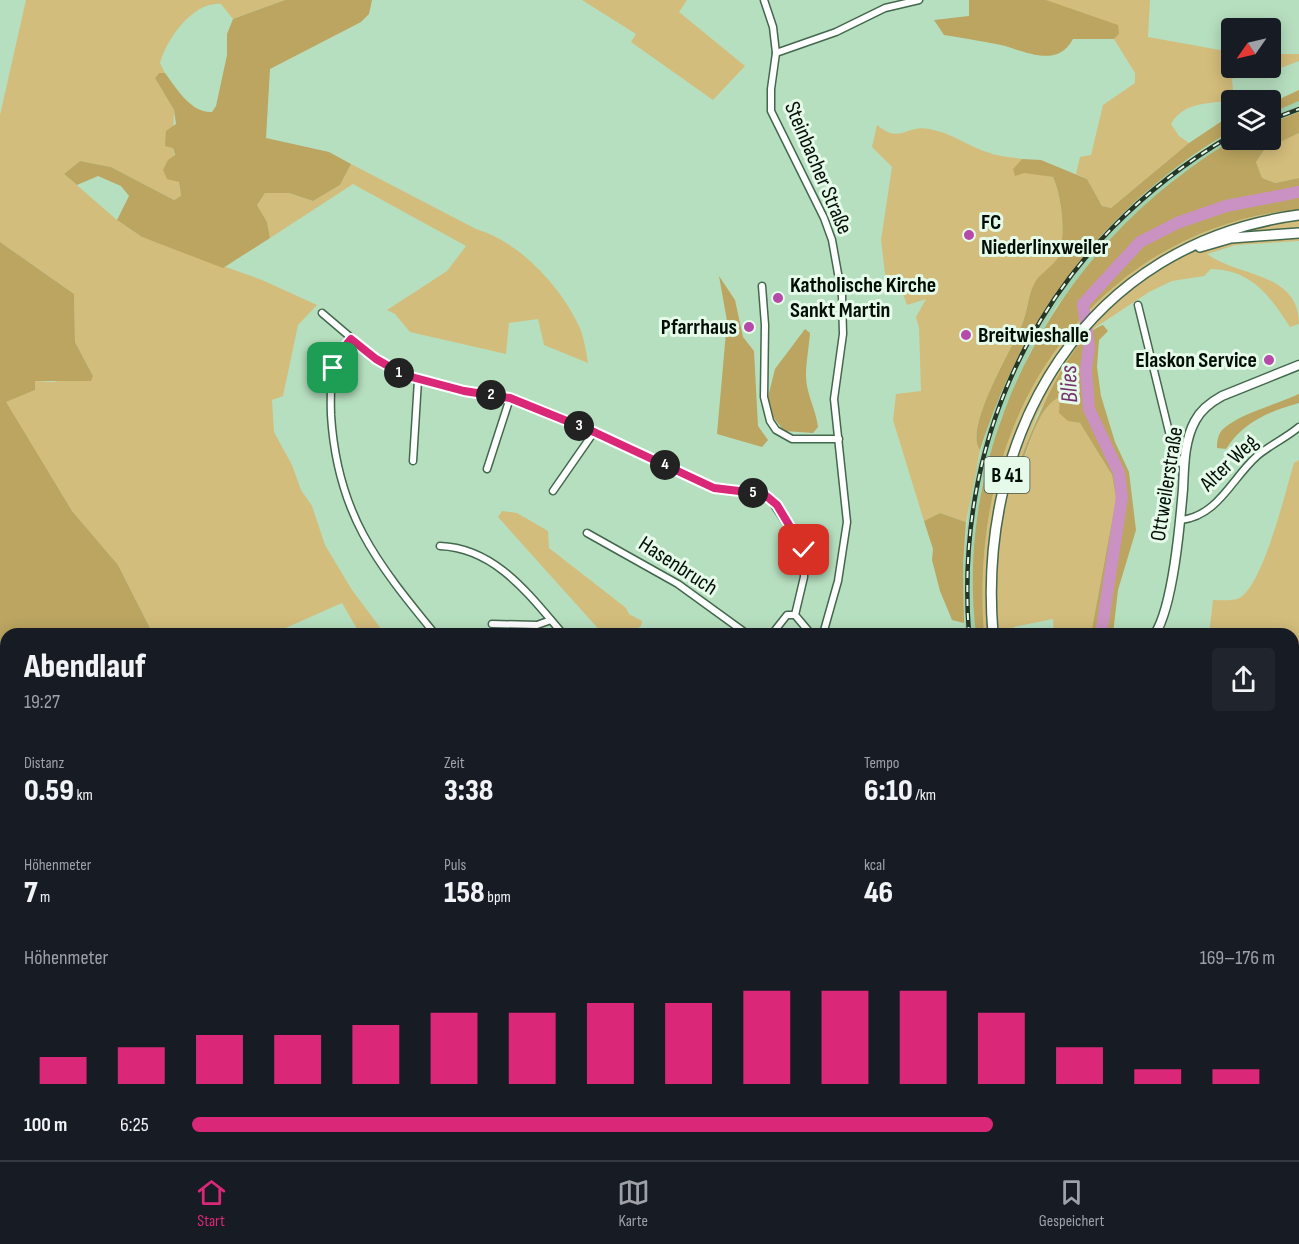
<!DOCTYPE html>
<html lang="de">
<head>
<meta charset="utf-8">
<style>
  :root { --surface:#171b24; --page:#20242c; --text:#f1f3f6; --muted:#9ea1a6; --line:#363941; --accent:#db2777 }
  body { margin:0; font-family:"Sofia Sans Condensed",sans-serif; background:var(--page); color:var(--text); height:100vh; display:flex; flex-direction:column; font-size:22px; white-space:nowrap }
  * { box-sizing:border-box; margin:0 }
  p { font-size:20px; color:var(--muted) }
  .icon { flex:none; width:33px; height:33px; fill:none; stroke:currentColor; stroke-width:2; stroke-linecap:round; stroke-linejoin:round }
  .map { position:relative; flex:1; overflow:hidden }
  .side { position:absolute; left:0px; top:628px; width:1299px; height:532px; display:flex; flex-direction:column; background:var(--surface); border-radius:18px 18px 0 0; box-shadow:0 3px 15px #0003 }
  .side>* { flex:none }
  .needle { width:39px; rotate:236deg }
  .controls { position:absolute; left:1221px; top:18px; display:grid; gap:12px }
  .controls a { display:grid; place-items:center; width:60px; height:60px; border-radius:6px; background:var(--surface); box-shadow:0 3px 15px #0003; font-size:30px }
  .pin { position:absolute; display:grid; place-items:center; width:51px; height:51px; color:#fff; margin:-26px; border-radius:12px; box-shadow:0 3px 9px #0006 }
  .km { position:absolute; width:30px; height:30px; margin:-15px; border-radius:50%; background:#222; color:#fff; font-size:16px; line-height:30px; text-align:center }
  .round { display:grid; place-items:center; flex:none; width:63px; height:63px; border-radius:6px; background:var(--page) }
  .head { display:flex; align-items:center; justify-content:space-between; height:102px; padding:0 24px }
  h1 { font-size:33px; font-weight:800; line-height:45px }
  .stats { display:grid; grid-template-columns:repeat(3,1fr); gap:9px; height:102px; padding:6px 24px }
  .stats div { display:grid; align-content:center }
  .stats b { font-size:30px; font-weight:800 }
  .stats small { font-size:16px; font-weight:400 }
  .stats p { font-size:16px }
  .chart { height:168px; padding:12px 24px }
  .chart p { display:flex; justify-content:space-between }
  .chart svg { width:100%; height:108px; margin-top:6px; stroke:var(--accent); stroke-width:6 }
  ul { padding:0 24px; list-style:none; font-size:20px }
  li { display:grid; grid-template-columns:96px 72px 1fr; align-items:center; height:45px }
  li i { height:15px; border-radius:8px; background:var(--accent) }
  .menu { display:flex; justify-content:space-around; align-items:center; height:84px; border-top:2px solid var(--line); background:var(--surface); font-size:16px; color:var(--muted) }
  .menu a { display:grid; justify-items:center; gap:3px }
  .menu .active { color:var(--accent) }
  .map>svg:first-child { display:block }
</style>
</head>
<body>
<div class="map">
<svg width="1299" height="1160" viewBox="0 0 1299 1160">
  <rect width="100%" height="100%" fill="#b6dfbf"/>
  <!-- built -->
  <g fill="#a3d2ae">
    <polygon points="1299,101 1299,112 1271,123 1271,113"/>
    <polygon points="1231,131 1232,140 1236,140 1169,185 1106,244 1056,307 1031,350 1001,419 981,490 973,565 976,634 965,634 963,565 971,488 991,415 1022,346 1061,284 1114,222 1162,177"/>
  </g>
  <!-- green -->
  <g fill="#d3bd7c">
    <path d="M26,0H285L233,19L221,4C194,1 167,38 160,63L165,73H159L155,78L174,110L173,148L181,196L174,200L111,167L80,161L64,174L117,220L142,237L262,280L317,305L298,325L283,396L272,400L274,432L292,465L301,490L312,506L325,545L352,590L385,634H360L342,603L272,634H153L118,565L72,511L5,402L35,390V381L52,382L93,376L75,342L74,294L0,242V115Z"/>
    <polygon points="582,0 687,0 679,12 745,66 713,100 631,42 636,34"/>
    <path d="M1046,0H1150L1148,37L1231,52L1232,68H1270L1271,54H1299V61L1257,77L1241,76L1232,79L1234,100C1214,104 1184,100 1171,124L1179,136L1189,143L1111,208L1102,206L1087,179L1076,174L1080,157L1091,155L1103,105L1135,83V73L1114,39L1119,34Z"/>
    <path d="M877,125C901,145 906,124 929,129C953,133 968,147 990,153C1000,157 1012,157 1022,159L1014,169L1053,177C1062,197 1067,239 1057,259C1053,266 1043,272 1038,279C1028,291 1028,312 1021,327C1012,349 963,429 980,450L966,522L940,513L924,521L893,420L896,394L921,391L919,328L916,317L926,299L907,305L899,283L885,274L881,240L892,167L872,147Z"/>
    <polygon points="1299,133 1299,178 1275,183 1262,178 1256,162 1264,150"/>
    <path d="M351,164L476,229C520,242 560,286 579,326C584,337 586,351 588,363L544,345L538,319L509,323L506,354L410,332L395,314L387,310L447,271L466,246L353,184L270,238L267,222L257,205L265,193H289L313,201L340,185Z"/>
    <path d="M1299,210V241L1236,245L1207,254C1238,277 1299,272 1299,324L1290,327C1270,296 1252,270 1211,269L1204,276L1172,281L1149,292L1096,327L1073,353L1037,415L1016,475C1032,452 1032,409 1060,397L1073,422L1080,423L1112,475L1116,499L1091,634H1054L1053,619L1014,627V634H984C973,487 1023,343 1150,260C1195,232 1246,213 1299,210Z"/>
    <path d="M1299,460V800L1293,814V634H1209L1213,600C1220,600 1230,601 1237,599C1262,591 1286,489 1294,463Z"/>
    <polygon points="502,511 517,513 548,531 549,548 626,608 629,614 642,621 641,626 628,634 603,634 498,517"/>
    <rect x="756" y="1155" width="74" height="5"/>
    <polygon points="946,1155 1034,1155 1035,1160 944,1160"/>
    <polygon points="1148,1155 1273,1155 1274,1160 1148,1160"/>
  </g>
  <!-- forest -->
  <g fill="#bba560">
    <path d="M285,0H372L369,14L361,22L270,69L266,138L329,152L351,164L340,185L313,201L289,193H265L257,205L267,222L270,238L223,268L142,237L117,220L129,196L121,186L98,176L77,185L64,174L80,161L111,167L174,200L181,196L179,182L167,179L163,170L168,160L175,155L173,148L165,146L166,131L176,124L174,110L155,78L159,73H165C177,89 191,113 212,112L216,106L227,55V34L233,19Z"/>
    <path d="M969,0H1046L1118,25L1119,34L1114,39H1073C1057,69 1025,51 1001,45C982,41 963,38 944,35L934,20L969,16Z"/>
    <polygon points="1299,90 1299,101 1271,113 1271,103"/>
    <path d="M1299,112V133L1264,150L1256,162L1262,178L1275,183L1299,178V210C1246,213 1195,232 1150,260C1023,343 973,487 984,634H976C956,469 1031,302 1156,195C1172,182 1221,142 1239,140C1249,138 1260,140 1270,140L1271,123Z"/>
    <path d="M1231,115V131C1108,203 1023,314 980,450C963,429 1012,349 1021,327C1028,312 1028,291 1037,279C1043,272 1052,266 1057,259C1067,239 1062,197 1053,177L1024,173L1015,176L1013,169L1022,159L1041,160L1087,179L1102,206L1111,208L1189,143Z"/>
    <polygon points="0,242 74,294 75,342 93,376 91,381 35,381 35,390 6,402 72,511 118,565 153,634 6,634 6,1032 0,1033"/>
    <polygon points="719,276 735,300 743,337 754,351 758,426 768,440 762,447 717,434 727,321"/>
    <path d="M1103,325L1108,331L1099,340L1097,367L1101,396L1115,442L1129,472L1136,530L1118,590L1113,634H1091L1116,499L1112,475L1080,423L1068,421L1059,413L1060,397C1035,407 1028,456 1015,478C1025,443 1068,336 1103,325Z"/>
    <path d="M805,329L810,333C809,347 806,362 806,376C806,394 816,409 818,427L813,433L784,431L770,413L768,397L775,369Z"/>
    <path d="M1299,394V403C1270,411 1243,422 1226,449L1217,448C1217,441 1218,435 1222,430C1238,414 1278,404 1299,394Z"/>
    <polygon points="940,513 966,522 963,565 964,623 952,620 940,591 932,560 933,549 924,521"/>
    <polygon points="0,1090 6,1097 6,1155 467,1155 460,1160 408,1156 407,1160 0,1160"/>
  </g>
  <!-- water -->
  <polygon fill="#ca92c2" points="6,1032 6,1097 0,1090 0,1033"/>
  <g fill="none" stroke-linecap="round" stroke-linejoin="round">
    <!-- river -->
    <g stroke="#ca92c2" stroke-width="12">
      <polyline points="1101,634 1122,497 1119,473 1089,409 1086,369 1089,348 1083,304 1140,242 1177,223 1226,206 1299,192"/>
      <polyline points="1042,1160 1042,1155"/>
    </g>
    <!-- minor casing -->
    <g stroke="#43684d" stroke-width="9">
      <g id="minor">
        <polyline points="764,0 773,27 776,53 771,89 771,111 824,218 832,240 842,296 843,334 834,399 847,522 838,581 823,634"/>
        <polyline points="776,53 836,32 885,8 919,0"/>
        <polyline points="762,286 765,325 764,397 770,421 776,430 792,439 839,439"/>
        <polyline points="1138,305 1170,436 1177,457 1184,467"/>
        <polyline points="322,313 376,359 404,375 464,391 510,398 594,432 714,488 769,497 804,550 804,577 795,615 811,634"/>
        <path d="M351,339C330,362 330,386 331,415C337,513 376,562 435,634"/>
        <polyline points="413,461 418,380"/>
        <polyline points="487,469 510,398"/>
        <polyline points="553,491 594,432"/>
        <path d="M1181,520C1218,516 1232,478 1257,456C1270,445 1286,438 1299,427"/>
        <polyline points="587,533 678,584 747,634"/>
        <path d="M440,546C496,548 530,596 563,634"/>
        <polyline points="492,624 537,625 551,620"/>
        <polyline points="772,634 787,615 795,615"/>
        <polyline points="1293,875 1299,873"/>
        <polyline points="1293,1013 1299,1016"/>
        <polyline points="1293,1052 1299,1064"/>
        <polyline points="1096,1155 1096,1160"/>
        <polyline points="884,1160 884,1155"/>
      </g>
    </g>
    <!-- secondary casing -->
    <g stroke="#43684d" stroke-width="11">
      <g id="secondary">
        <path d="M1155,634C1173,606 1180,524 1183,489C1184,467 1184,441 1195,421C1201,409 1211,402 1222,396L1299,365"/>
        <polyline points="865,1160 865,1155"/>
      </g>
    </g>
    <!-- trunk casing -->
    <g stroke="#43684d" stroke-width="12">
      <g id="trunk">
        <polyline points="1200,247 1231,238 1299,233"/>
        <path d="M993,634C976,431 1087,243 1299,215"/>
        <polyline points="1084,1155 1085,1160"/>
      </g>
    </g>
    <!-- minor -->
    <use href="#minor" stroke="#fff" stroke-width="6"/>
    <!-- secondary -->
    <use href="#secondary" stroke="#fff" stroke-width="8"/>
    <!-- trunk -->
    <use href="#trunk" stroke="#fff" stroke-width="9"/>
    <!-- rail casing -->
    <g stroke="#253629" stroke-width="4.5">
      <g id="rail">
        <polyline points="1270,120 1299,109"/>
        <path d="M969,634C953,425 1050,241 1232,135"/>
        <polyline points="1069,1155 1069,1160"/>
      </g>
    </g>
    <!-- rail -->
    <use href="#rail" stroke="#e6faea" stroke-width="2" stroke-dasharray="7" stroke-linecap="butt"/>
  </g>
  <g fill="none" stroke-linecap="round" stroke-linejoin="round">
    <!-- route casing -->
    <g stroke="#fff" stroke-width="12">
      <polyline id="route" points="333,368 338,355 351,339 376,359 404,375 464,391 510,398 594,432 714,488 764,494 777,505 804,550"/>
    </g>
    <!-- route -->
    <use href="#route" stroke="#db2777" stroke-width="8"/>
  </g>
  <!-- markers -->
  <g fill="#b54aaa" stroke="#e6faea" stroke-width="2">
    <circle cx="969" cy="235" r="6"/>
    <circle cx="778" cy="298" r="6"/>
    <circle cx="749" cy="327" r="6"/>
    <circle cx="966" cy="335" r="6"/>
    <circle cx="1269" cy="360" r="6"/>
  </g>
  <g text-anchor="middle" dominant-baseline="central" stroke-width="6" stroke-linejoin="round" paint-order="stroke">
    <!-- shield labels -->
    <rect fill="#e6faea" stroke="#47564a" stroke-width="1.5" x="984.5" y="457" width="45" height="36" rx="4.5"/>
    <g font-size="21" font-weight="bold" fill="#030f06">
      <text x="1007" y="475">B 41</text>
    </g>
    <!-- street labels -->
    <g font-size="22" fill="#030f06" stroke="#e6faea">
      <text transform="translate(818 168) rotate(67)">Steinbacher Straße</text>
      <text transform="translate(1229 463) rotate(-44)">Alter Weg</text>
      <text transform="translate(1167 484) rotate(-81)">Ottweilerstraße</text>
      <text transform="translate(678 566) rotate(33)">Hasenbruch</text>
    </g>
    <!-- poi labels -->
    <g font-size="22" font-weight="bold" fill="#030f06" stroke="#e6faea" text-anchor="start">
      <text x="981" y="222">FC<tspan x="981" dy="25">Niederlinxweiler</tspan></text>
      <text x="790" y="285">Katholische Kirche<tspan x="790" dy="25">Sankt Martin</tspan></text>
      <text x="737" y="327" text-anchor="end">Pfarrhaus</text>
      <text x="978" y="335">Breitwieshalle</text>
      <text x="1257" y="360" text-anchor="end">Elaskon Service</text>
    </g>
    <!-- water labels -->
    <g font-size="24" font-style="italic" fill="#73316c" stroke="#e6faea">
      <text transform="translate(1069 384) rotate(-92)">Blies</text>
    </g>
  </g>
</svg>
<div class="controls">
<a><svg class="needle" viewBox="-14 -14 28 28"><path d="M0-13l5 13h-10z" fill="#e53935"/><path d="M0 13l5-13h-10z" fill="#9ea1a6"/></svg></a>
<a><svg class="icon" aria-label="layers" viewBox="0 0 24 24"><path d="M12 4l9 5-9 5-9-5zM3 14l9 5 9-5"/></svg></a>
</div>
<div class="pin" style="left:333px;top:368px;background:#1e9e55"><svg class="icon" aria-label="arrive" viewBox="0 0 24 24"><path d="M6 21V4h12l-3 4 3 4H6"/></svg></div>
<div class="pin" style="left:804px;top:550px;background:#d93025"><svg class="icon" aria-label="check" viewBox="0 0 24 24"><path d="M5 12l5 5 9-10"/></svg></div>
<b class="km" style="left:399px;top:373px">1</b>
<b class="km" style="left:491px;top:395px">2</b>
<b class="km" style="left:579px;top:426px">3</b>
<b class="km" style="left:665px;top:465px">4</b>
<b class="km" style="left:753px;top:493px">5</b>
<section class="side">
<div class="head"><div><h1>Abendlauf</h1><p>19:27</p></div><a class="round"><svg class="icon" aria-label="share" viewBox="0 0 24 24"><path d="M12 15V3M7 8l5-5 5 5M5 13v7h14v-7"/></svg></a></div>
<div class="stats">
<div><p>Distanz</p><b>0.59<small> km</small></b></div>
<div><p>Zeit</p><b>3:38</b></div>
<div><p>Tempo</p><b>6:10<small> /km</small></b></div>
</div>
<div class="stats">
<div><p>Höhenmeter</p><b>7<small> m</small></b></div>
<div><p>Puls</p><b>158<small> bpm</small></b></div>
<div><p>kcal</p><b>46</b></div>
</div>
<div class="chart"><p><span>Höhenmeter</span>169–176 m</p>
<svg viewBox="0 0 160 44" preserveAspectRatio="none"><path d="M5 44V33M15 44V29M25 44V24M35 44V24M45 44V20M55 44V15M65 44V15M75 44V11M85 44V11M95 44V6M105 44V6M115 44V6M125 44V15M135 44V29M145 44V38M155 44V38"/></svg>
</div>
<ul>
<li><b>100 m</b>6:25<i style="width:74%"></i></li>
</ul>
</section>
</div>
<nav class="menu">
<a class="active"><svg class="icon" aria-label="home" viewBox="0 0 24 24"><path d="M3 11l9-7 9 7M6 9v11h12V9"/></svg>Start</a>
<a><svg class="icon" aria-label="map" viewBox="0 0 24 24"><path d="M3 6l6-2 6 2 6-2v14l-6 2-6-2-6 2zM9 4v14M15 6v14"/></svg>Karte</a>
<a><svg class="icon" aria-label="saved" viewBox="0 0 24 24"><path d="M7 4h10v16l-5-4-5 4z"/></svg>Gespeichert</a>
</nav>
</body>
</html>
